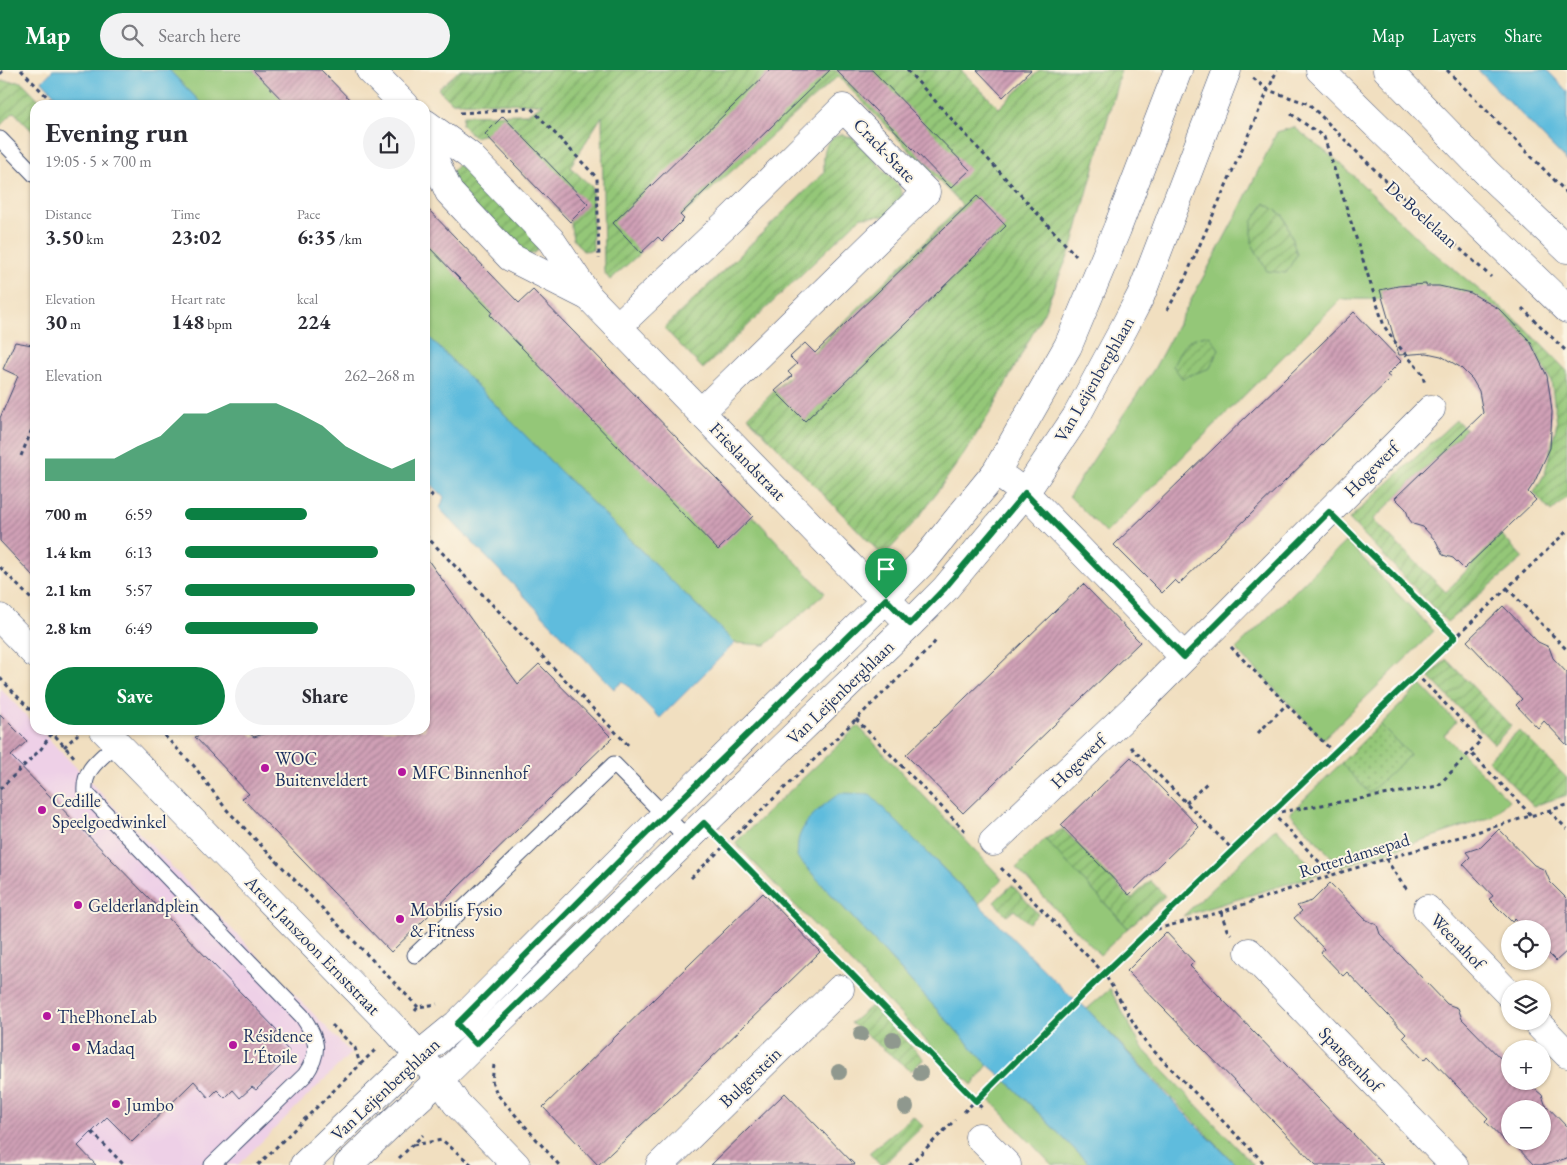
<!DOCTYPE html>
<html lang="en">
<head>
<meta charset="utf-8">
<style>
  :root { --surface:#fff; --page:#f2f2f3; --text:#2b2b33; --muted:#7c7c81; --accent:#0b8043 }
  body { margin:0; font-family:"EB Garamond",serif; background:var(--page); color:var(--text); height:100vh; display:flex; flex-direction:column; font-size:19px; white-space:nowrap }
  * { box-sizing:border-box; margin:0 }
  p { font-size:16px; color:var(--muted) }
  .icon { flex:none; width:28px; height:28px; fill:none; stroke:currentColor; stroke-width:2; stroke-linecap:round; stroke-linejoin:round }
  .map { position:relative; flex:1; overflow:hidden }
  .panel { position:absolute; left:30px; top:30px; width:400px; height:635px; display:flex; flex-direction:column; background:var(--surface); border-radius:15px; box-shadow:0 1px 4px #0004 }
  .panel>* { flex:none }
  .fabs { position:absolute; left:1501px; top:850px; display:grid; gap:10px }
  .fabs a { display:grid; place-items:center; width:50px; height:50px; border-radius:50%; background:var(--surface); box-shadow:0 1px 4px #0004; font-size:25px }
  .pin { position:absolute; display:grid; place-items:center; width:42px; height:42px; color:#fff; margin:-51px -21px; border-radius:50% 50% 50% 0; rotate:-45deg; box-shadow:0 0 5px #0007 }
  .pin .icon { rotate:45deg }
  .round { display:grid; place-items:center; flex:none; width:52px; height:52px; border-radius:26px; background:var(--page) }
  .overview { display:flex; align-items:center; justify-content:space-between; height:85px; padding:0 15px }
  h1 { font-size:28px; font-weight:700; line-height:38px }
  .stats { display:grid; grid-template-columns:repeat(3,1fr); gap:8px; height:85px; padding:5px 15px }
  .stats div { display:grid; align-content:center }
  .stats b { font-size:21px; font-weight:700 }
  .stats small { font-size:14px; font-weight:400 }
  .stats p { font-size:14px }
  .chart { height:140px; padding:10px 15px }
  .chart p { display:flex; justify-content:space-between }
  .chart svg { width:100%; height:90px; margin-top:5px; fill:var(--accent); opacity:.7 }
  .primary-button { display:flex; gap:10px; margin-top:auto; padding:10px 15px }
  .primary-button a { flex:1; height:58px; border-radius:30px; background:var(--accent); color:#fff; font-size:20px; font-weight:700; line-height:58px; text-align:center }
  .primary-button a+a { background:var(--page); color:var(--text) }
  ul { padding:0 15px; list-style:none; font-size:16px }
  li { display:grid; grid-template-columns:80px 60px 1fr; align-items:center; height:38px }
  li i { height:12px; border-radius:6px; background:var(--accent) }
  header { display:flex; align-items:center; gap:30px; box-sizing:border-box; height:70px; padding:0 25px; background:var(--accent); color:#fff }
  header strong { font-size:24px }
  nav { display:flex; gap:28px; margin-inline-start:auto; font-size:18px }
  .search { width:350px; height:45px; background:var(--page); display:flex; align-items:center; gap:12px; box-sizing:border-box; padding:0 18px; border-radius:28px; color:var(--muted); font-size:19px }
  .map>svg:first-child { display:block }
</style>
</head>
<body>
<header>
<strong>Map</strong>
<div class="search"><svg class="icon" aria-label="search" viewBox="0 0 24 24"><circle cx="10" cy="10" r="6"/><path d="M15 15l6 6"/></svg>Search here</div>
<nav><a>Map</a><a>Layers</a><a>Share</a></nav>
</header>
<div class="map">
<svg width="1567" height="1095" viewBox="0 0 1567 1095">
  <defs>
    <pattern id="park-dots" width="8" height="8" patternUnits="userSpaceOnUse" patternTransform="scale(1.25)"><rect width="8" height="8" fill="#94c778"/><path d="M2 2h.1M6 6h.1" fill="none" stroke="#78a266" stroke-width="1.8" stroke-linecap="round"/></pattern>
    <pattern id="garden-furrows" width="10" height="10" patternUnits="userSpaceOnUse" patternTransform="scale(1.25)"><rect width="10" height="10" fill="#94c778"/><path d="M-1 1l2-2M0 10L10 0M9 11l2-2" fill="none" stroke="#78a266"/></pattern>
    <pattern id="building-hatch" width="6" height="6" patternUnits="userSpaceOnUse" patternTransform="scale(1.25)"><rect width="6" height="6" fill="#d0a0b6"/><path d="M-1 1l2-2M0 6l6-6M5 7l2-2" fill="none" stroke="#a88397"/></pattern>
  </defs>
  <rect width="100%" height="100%" fill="#fcf5e5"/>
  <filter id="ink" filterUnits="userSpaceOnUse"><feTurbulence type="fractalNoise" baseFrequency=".02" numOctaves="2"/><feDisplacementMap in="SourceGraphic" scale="10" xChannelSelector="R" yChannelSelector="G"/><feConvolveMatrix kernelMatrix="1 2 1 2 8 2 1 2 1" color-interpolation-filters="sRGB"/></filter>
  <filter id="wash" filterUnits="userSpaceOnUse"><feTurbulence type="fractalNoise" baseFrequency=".0096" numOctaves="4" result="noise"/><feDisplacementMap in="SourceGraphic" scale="20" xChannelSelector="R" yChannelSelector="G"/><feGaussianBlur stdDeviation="1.12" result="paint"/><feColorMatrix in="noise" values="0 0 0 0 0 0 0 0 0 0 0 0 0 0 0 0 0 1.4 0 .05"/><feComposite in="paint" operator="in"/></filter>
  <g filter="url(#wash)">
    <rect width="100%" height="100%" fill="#f1dfc0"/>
    <!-- built -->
    <polygon fill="#eed0e7" points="0,618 35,655 35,660 40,660 351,983 238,1095 0,1095"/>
    <!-- grass -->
    <g fill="#94c778" stroke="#587b6b">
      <polygon points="169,0 287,0 312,35 203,35"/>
      <polygon points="1294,57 1340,93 1427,177 1522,255 1514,254 1471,230 1341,229 1106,463 1069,426 1154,299 1237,144 1277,62"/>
      <polygon points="425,168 753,446 825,523 766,575 735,573 558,399 425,263"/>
      <polygon points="1346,471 1434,561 1323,669 1236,579"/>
      <polygon points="1421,615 1456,652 1444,665 1509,730 1492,747 1341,797 1290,743"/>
      <polygon points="858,656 1002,809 979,834 869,724 797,787 988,995 972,1015 933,978 735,773"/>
      <polygon points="1276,758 1319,804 1183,846"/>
      <polygon points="1045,769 1128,858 1100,885 1016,798"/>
      <polygon points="1110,919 1142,978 1254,1095 1236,1095 1087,939"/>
      <polygon points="1007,1011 1090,1095 1052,1095 988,1028"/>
    </g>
    <!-- park -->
    <polygon fill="url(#park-dots)" stroke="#587b6b" points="1380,654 1410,685 1369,723 1341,693"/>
    <!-- garden -->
    <g fill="url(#garden-furrows)" stroke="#587b6b">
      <polygon points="460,0 961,0 999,38 1040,0 1121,0 1073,174 1044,242 993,338 964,384 919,447 892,477 882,485 748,347 962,135 838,6 610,210 604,202 602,46 570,97 592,117 593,180 583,181 573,169 570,152 485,64 474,67 462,55 463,45 527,44 543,34 451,32 438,19"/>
      <polygon points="2,11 22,12 44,35 35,35 35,64 14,42 0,56 0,13"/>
      <path d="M841,64L853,68L899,116L904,131L889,146L861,147L703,299L664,258L824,103C824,86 821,71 841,64Z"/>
      <path d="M460,93L539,170C539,178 538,182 529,185L520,182L454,116L452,102Z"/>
      <polygon points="1265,133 1284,146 1297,184 1286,203 1267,201 1252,174 1252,152"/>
      <polygon points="1514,254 1522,255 1567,301 1567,427 1551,442 1534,423 1545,403 1557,353 1551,311 1529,269"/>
      <path d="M1209,265L1219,279L1210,298L1182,308L1173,296C1184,274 1183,269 1209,265Z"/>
      <polygon points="1456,350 1466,359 1373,450 1446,522 1501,464 1523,488 1447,552 1349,449"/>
      <polygon points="1446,589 1511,656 1494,674 1428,606"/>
      <polygon points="1519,660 1567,708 1567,725 1533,736 1488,690"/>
      <polygon points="1063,759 1131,829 1150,810 1165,826 1128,858 1045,769"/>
      <polygon points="1012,815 1038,844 1029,853 1014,840 1007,846 994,832"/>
      <polygon points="871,936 924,989 911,1001 851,953"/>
      <polygon points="913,1046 923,1056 883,1095 880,1095 869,1083"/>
    </g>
    <!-- water -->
    <g fill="#5ebcdd" stroke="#3c769e">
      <polygon points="53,0 169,0 203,35 64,35 42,11"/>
      <polygon points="1478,0 1547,0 1567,21 1567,91"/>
      <polygon points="425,263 558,399 735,573 660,648 623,611 614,619 440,439 444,427 425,408"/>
      <path d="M840,723L869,724L1066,922L1087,939L1181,1040L1236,1095H1090L1007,1011L988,995L797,787C798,781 797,773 799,767C806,747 824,735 840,723Z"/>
    </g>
    <g id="blocks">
      <!-- building -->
      <g fill="url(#building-hatch)">
        <polygon points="253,0 321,0 355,35 287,35"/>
        <polygon points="770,0 830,0 680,145 684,149 662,171 658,167 641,183 613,153"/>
        <polygon points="836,0 872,0 970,100 951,118"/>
        <polygon points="977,0 1031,0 1003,27"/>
        <polygon points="503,46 588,134 570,152 485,64"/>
        <polygon points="977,126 1006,156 805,351 775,321 792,306 788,302 797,294 790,287 805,273 815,283"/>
        <polygon points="425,136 519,233 533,220 753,446 718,480 490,245 492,242 425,173"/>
        <polygon points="1426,214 1426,216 1439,216 1471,223 1499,239 1530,271 1547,306 1550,325 1552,342 1550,378 1534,413 1528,422 1536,430 1464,499 1453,488 1443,485 1436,471 1423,457 1413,454 1409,449 1406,439 1395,428 1483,343 1479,321 1472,309 1460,297 1441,286 1427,283 1399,285 1380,220 1398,216"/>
        <polygon points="1354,242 1401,291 1387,305 1391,308 1179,514 1175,510 1162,523 1114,475"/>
        <polygon points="35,267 35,508 0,471 0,348 18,306 3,299 15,272 32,275"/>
        <polygon points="425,486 518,614 539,594 612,668 391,882 242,728 249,724 195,667 213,660 245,660 254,667 276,660 425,660"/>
        <polygon points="1083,514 1140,572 963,743 906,685"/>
        <polygon points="1503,536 1538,572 1549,577 1553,588 1567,603 1567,675 1544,651 1538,658 1516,635 1522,629 1467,571"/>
        <polygon points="0,644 27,671 11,686 278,961 274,965 289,981 277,992 281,996 256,1020 252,1017 240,1028 233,1020 225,1028 217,1020 209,1028 194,1011 132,1072 107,1047 78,1076 96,1095 0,1095"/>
        <polygon points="1131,687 1199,757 1129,825 1061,755"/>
        <polygon points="1499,759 1534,795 1545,800 1550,812 1567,829 1567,881 1556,891 1542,877 1542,859 1525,859 1515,849 1512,852 1489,829 1493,826 1463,794 1470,787 1466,782 1481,777"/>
        <polygon points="1330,813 1365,849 1377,855 1380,864 1447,934 1458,938 1462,949 1510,998 1510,1011 1523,1011 1529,1017 1536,1020 1542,1025 1545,1034 1567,1057 1567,1088 1546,1095 1534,1095 1511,1071 1542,1071 1542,1039 1510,1039 1510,1071 1507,1074 1485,1051 1488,1048 1428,986 1425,990 1403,967 1406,964 1347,902 1343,906 1321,883 1324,879 1294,848 1302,841 1297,836 1312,831"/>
        <polygon points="763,823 820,882 667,1031 598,1095 543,1037"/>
        <polygon points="1166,862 1194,892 1190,896 1383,1095 1316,1095 1127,901"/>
        <polygon points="785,1023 855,1095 711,1095"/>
      </g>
    </g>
  </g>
  <g filter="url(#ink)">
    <use href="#blocks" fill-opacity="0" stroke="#3b496d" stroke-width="1"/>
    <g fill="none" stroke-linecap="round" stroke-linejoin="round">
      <!-- lane casing -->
      <g stroke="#3b496d" stroke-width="17">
        <g id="lane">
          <polyline points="0,69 35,105"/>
          <path d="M117,673C101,689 83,698 85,722L302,946C318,969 321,982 305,1005L212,1095"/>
          <polyline points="415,885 614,694 688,769"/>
        </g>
      </g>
      <!-- street casing -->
      <g stroke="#3b496d" stroke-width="29">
        <g id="street">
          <polyline points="370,0 405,35"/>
          <polyline points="425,53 469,85 551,170 589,227 869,516 886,529 910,554"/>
          <polyline points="425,68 449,122 510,187 587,226"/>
          <polyline points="618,256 731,149 843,38 926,122 701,342"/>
          <polyline points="996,402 1025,423 1184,587"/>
          <polyline points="993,772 1134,638 1431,339"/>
          <polyline points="1427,839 1510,925"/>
          <polyline points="1249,882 1454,1095"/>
          <polyline points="1535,951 1567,984"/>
          <polyline points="979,1067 1007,1095"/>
          <polyline points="660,1095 840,919"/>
        </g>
      </g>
      <!-- secondary casing -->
      <g stroke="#3b496d" stroke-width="29">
        <g id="secondary">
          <polyline points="1320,0 1406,84 1567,239"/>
          <polyline points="1387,0 1489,105 1567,179"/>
          <polyline points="0,548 35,584"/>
          <polyline points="104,660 396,960 440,1009 456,1033 516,1095"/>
          <polyline points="304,1095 418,986 457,954 665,745 886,529 922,493 996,402 1068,276 1117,159 1178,0"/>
          <polyline points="348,1095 393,1052 440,1009 495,955 910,554 945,519 1025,423 1076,347 1125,256 1141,225 1227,0"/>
        </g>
      </g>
      <!-- path -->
      <g stroke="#3b496d" stroke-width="3" stroke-dasharray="4 4" stroke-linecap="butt">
        <polyline points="21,0 55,35"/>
        <polyline points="907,0 1076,186"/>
        <polyline points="1447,0 1567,123"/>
        <polyline points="0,4 4,0"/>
        <polyline points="1253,8 1268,20 1309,34 1388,113 1491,207"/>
        <polyline points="460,43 531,38 597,108 599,189"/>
        <polyline points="1291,44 1324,67 1384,256 1395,272 1422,303 1425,314"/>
        <polyline points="35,142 35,144"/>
        <polyline points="1522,238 1567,282"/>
        <polyline points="1167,240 1182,215 1277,0"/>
        <polyline points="21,386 35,352"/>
        <polyline points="425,418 432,425 425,431"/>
        <polyline points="1349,462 1455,567"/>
        <polyline points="425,465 629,676"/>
        <polyline points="0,497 35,533"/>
        <polyline points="1507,518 1567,580"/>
        <polyline points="1231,577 1334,683"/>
        <polyline points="1416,604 1481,670 1470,682 1532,746"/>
        <polyline points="0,608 35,645"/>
        <polyline points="856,649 967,763"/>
        <polyline points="50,660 75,688"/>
        <polyline points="159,660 194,696 226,739 418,937"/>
        <polyline points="1258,663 1287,634"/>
        <polyline points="64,677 78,664"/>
        <polyline points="1131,677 1233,780"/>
        <polyline points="0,719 41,679 54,660"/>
        <polyline points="1186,733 1207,713"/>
        <polyline points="1549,741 1567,759"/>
        <polyline points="1272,743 1332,805"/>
        <polyline points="1273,743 1438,716 1470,682"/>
        <polyline points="724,773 840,892"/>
        <polyline points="1386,789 1403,815 1409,821"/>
        <polyline points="1001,798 1104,903 1145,972 1266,1095"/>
        <polyline points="691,808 931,577 937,569"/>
        <polyline points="1221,842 1227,860 1231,864"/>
        <polyline points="1149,861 1221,842 1332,805 1567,735"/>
        <polyline points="867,920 983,1039"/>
        <polyline points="415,941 418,937 437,934"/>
        <polyline points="332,955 355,978 360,994"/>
        <polyline points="494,995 492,1011 497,1024 559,1095"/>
        <polyline points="964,1042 1104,903 1567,461"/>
        <polyline points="92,1062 124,1095"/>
        <polyline points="413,1075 442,1070 472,1095"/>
        <polyline points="399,1088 423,1065"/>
        <polyline points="258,1095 376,979"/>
        <polyline points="909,1095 955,1050"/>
      </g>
      <!-- lane -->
      <use href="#lane" stroke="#fff" stroke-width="15"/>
      <!-- street -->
      <use href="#street" stroke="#fff" stroke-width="28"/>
      <!-- secondary -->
      <use href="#secondary" stroke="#fff" stroke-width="28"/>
    </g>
    <!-- trees -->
    <g fill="#8f988e">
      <circle cx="861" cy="964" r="8"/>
      <circle cx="893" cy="970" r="8"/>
      <circle cx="839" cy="1002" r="8"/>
      <circle cx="920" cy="1003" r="8"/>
      <circle cx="906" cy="1037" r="8"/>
    </g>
  </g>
  <g fill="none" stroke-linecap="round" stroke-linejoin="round" filter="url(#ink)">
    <!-- route casing -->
    <g stroke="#fff" stroke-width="10">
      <polygon id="route" points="1025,423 1184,587 1329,442 1455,567 1083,924 976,1031 704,753 476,974 457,954 665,745 886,529 910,554 944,519"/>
    </g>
    <!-- route -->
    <use href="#route" stroke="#0b8043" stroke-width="6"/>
  </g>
  <!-- markers -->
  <g fill="#b5179e" stroke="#fcf5e5" stroke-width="2">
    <circle cx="265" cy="698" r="5"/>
    <circle cx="402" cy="702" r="5"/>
    <circle cx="42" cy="740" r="5"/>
    <circle cx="78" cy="835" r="5"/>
    <circle cx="400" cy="849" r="5"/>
    <circle cx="47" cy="946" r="5"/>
    <circle cx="233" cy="975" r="5"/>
    <circle cx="76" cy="977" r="5"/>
    <circle cx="116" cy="1034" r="5"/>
  </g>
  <g text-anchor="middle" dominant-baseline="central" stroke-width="4" stroke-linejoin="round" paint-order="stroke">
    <!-- street labels -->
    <g font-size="18" fill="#1b2f5e" stroke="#fcf5e5">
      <text transform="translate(885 80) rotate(46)">Crack-State</text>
      <text transform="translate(1422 144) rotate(42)">De Boelelaan</text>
      <text transform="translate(1094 309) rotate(-60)">Van Leijenberghlaan</text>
      <text transform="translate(748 391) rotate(46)">Frieslandstraat</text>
      <text transform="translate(1371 399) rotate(-45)">Hogewerf</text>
      <text transform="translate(840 622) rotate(-44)">Van Leijenberghlaan</text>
      <text transform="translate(1078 691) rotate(-44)">Hogewerf</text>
      <text transform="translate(1354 785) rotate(-17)">Rotterdamsepad</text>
      <text transform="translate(1458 871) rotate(46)">Weenahof</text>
      <text transform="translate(313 875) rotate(46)">Arent Janszoon Ernststraat</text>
      <text transform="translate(1351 989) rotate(46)">Spangenhof</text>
      <text transform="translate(750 1007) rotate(-44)">Bulgerstein</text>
      <text transform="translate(385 1019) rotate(-43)">Van Leijenberghlaan</text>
    </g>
    <!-- poi labels -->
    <g font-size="18" fill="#1b2f5e" stroke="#fcf5e5" text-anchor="start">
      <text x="275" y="688">WOC<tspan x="275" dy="21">Buitenveldert</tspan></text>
      <text x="412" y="702">MFC Binnenhof</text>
      <text x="52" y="730">Cedille<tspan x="52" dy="21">Speelgoedwinkel</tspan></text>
      <text x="88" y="835">Gelderlandplein</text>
      <text x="410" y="839">Mobilis Fysio<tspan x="410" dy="21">&amp; Fitness</tspan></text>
      <text x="57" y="946">ThePhoneLab</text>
      <text x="243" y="965">Résidence<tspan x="243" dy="21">L'Étoile</tspan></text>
      <text x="86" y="977">Madaq</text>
      <text x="126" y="1034">Jumbo</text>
    </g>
  </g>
</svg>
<div class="fabs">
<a><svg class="icon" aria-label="locate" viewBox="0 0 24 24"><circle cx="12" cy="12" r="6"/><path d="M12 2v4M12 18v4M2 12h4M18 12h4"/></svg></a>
<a><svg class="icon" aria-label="layers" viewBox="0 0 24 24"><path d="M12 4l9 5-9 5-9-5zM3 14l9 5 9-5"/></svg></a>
<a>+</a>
<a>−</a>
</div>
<div class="pin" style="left:886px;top:529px;background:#1e9e55"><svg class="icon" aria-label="arrive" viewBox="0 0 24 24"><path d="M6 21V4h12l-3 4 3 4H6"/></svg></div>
<section class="panel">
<div class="overview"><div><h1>Evening run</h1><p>19:05 · 5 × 700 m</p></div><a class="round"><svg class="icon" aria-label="share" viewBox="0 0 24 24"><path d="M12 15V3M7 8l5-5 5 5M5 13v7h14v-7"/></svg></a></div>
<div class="stats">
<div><p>Distance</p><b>3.50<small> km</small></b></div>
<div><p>Time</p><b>23:02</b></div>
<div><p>Pace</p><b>6:35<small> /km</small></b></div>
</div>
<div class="stats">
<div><p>Elevation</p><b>30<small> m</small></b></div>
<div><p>Heart rate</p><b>148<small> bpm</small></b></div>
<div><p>kcal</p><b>224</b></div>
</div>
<div class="chart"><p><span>Elevation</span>262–268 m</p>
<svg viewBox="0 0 160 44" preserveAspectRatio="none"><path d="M0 44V33L10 33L20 33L30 33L40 27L50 22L60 11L70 11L80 6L90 6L100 6L110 11L120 17L130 27L140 33L150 38L160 33V44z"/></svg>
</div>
<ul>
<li><b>700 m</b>6:59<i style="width:53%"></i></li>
<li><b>1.4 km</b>6:13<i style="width:84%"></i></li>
<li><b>2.1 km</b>5:57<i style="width:100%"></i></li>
<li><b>2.8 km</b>6:49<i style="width:58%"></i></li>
</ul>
<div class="primary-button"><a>Save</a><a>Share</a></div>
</section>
</div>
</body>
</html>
